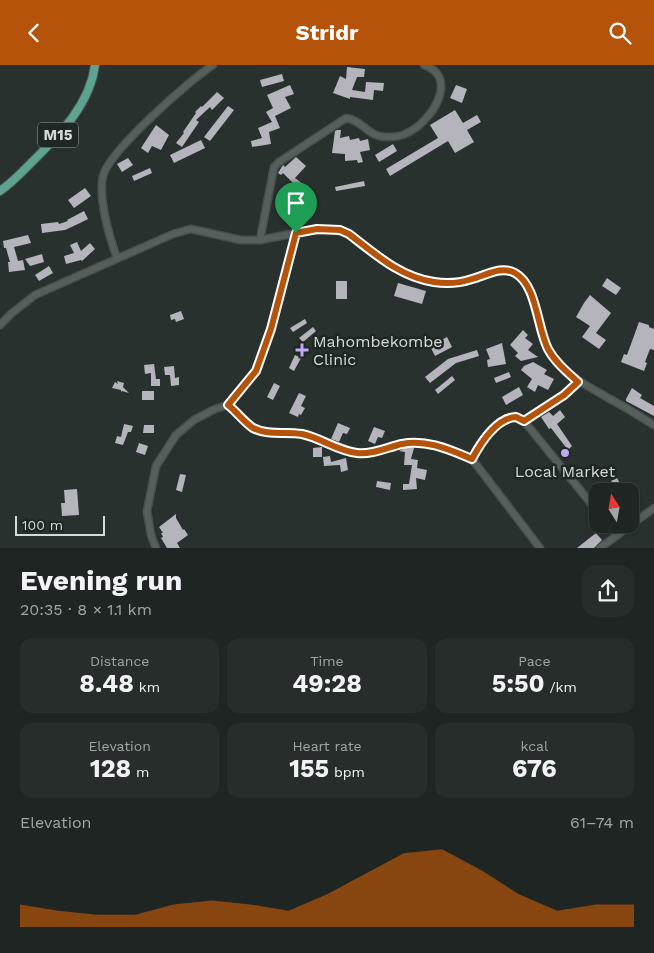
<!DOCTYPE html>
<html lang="en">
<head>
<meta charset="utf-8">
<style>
  :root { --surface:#1f2522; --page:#272d2a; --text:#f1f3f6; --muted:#a1a5a5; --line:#3c4240; --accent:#b45309 }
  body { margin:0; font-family:"Work Sans",sans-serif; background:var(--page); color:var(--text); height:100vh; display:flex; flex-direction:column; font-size:19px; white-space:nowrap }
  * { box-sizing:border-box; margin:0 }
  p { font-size:16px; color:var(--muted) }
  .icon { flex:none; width:28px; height:28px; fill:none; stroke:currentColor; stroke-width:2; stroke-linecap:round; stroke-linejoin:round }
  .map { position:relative; height:483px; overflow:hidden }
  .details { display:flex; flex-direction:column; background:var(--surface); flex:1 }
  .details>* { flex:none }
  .needle { width:32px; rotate:349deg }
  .tools { position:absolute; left:589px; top:418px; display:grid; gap:10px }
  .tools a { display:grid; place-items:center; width:50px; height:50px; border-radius:10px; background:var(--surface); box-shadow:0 1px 4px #0004,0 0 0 1px var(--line); font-size:25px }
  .scale { position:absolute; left:15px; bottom:12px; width:90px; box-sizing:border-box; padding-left:5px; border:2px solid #d6dbd9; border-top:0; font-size:14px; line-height:18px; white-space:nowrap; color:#d6dbd9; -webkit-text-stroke:4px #1f2725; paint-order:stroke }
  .pin { position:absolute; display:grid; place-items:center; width:42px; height:42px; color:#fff; margin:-51px -21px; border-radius:50% 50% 50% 0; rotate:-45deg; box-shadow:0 0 5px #0007 }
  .pin .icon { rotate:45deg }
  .round { display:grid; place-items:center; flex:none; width:52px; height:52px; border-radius:15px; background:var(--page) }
  .overview { display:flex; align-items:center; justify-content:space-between; height:85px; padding:0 20px }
  h1 { font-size:28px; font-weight:700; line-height:38px }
  .figures { display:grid; grid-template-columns:repeat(3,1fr); gap:8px; height:85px; padding:5px 20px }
  .figures div { display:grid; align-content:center; border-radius:12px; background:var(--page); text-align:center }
  .figures b { font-size:25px; font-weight:700 }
  .figures small { font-size:14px; font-weight:400 }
  .figures p { font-size:14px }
  .chart { height:140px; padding:10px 20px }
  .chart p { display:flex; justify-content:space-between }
  .chart svg { width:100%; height:90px; margin-top:5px; fill:var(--accent); opacity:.7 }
  header { display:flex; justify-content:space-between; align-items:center; height:65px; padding:0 20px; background:var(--accent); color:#fff; font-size:22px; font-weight:700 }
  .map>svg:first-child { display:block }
</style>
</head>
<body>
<header><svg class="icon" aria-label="back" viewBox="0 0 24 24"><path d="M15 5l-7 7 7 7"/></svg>Stridr<svg class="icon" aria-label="search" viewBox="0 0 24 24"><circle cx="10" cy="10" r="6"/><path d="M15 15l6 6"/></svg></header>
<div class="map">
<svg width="654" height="483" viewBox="0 0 654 483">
  <rect width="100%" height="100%" fill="#29312e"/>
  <!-- building -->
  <g fill="#b5b3bc">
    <polygon points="347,2 365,4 364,12 357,12 352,25 365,27 366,17 384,18 383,26 374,25 373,35 350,32 350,34 333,28 340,11 346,14"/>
    <polygon points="282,9 284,16 262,22 260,15"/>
    <polygon points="290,20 294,29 285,32 291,43 275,51 280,63 269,67 271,79 252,82 251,76 262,73 258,63 272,57 266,47 273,43 267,30"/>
    <polygon points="456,20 467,24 462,38 450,33"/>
    <polygon points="217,27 224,33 212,45 210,42 196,55 199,57 182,82 176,78 184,68 183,67 196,48 195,47 201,41 202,42"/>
    <polygon points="228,41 234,45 210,76 204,72"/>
    <polygon points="455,45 463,58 477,50 481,57 467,65 474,77 455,88 448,76 390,111 386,104 438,73 430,60"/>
    <polygon points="156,60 169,70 161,85 152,81 148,88 141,83"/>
    <polygon points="337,65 341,65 340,73 349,71 350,75 359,73 360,76 368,74 370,85 360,87 363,97 358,98 357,95 345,96 345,89 332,88 335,66"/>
    <polygon points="201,75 205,83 174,98 170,90"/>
    <polygon points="393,79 397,86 379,97 375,90"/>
    <polygon points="296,92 306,101 295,113 303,119 299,124 283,108 281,110 278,108 283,100 285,102"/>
    <polygon points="128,93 133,100 122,107 117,99"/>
    <polygon points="150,103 152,108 134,116 132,111"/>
    <polygon points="364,116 365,121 336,126 335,122"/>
    <polygon points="85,123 91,131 74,143 68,135"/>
    <polygon points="84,146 88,154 78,159 65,165 42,168 41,159 58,157 59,159 68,156 67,155"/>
    <polygon points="28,170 31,178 14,182 18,196 23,195 25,205 9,207 8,197 10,197 6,183 4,183 3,176"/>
    <polygon points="77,177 81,186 90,178 95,184 82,196 81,195 66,199 64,191 74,188 70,180"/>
    <polygon points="42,189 44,197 30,201 25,194"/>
    <polygon points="49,201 53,208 39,216 35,210"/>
    <polygon points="607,213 621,223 616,230 602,221"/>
    <rect x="336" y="216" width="11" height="18"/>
    <polygon points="398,218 426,226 422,239 394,231"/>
    <polygon points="590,230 611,248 596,268 606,275 599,284 582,272 590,261 576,252 584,238"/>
    <polygon points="181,246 184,254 176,257 175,254 171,255 170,250"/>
    <polygon points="305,254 307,258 293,267 290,263"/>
    <polygon points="639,257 649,260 649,262 654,264 654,285 650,284 645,297 647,298 644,306 621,297 624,289 627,290"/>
    <polygon points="313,262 316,266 303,277 299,273"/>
    <polygon points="523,265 528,270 525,273 533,279 528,285 538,292 521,296 515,291 518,288 510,280"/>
    <polygon points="447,272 452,282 435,291 430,281"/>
    <polygon points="502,278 506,299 488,302 487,295 490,294 486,284"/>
    <polygon points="477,285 479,291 456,298 430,318 425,312 448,294"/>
    <polygon points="295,290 301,293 294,306 289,303"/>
    <polygon points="533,297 547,305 544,309 554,314 548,325 538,320 535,327 527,322 532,314 521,305 524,301"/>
    <polygon points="154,299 156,314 160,314 160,321 151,321 151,308 145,309 144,300"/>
    <polygon points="174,301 175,313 179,312 179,320 171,321 170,310 165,310 164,302"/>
    <polygon points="509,307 511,312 496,318 494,313"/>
    <polygon points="452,311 455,315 438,329 435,325"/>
    <polygon points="117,316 124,318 123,322 129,328 122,326 121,327 121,325 112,323 115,317 118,319"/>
    <polygon points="274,318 280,321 273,335 267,332"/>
    <polygon points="519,322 523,330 506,340 502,332"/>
    <polygon points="632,323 642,330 640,333 654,341 654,351 626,336 626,334"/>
    <rect x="142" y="326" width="12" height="9"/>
    <polygon points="299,328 306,331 301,341 305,343 301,350 299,349 298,352 289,348"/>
    <polygon points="560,345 565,352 557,359 572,381 568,385 551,363 549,364 541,352 549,347 553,351"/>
    <polygon points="338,358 350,363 347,369 343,368 339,377 331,374"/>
    <polygon points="124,359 133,361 131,367 128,367 123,380 115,378 117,371 121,372"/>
    <polygon points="144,360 154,360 154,368 143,368"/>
    <polygon points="374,362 385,366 382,373 378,372 375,379 368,376"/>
    <polygon points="139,378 148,381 145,390 136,387"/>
    <polygon points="322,382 322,392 313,392 313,383"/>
    <polygon points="405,383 414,383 411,394 418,395 417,403 427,405 425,415 416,413 417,424 403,425 403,419 409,419 412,400 404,400 405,387 399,386"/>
    <polygon points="330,391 331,397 346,393 348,405 341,407 340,400 324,401 323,392"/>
    <polygon points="180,409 186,410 182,427 176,425"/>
    <polygon points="617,413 624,426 596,426 612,417 611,416"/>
    <polygon points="377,416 391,418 390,425 376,422"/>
    <polygon points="77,424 79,450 62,451 61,438 65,438 64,425"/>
    <polygon points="176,449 176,453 183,465 184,464 188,470 177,478 180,483 167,483 161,473 163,472 161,468 163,468 159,462"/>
    <polygon points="596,468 602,475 594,483 577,483"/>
  </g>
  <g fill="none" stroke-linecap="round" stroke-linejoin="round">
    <!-- minor casing -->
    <g stroke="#484f4d" stroke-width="9">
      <g id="minor">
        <path d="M296,168C314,165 331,162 349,169C375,189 400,211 434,217C446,219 460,218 472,214C485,211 501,200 515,208C536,219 537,263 547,283C561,309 585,319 608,333C624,341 639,351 654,360"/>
        <path d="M260,175L274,102L279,97L346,53C363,55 368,73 388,72C393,72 402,71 407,68C430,58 461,13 424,0"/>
        <path d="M117,193C109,171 98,133 103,111C109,86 190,15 213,0"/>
        <polyline points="0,260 12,248 35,230 173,169 191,164 241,175 260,175 296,168 271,263 256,306 228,340 215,344 194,355 176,370 156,401 147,446 151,470 156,483"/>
        <polyline points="228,340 252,362 261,366 302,369 357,388 368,388 404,378 419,378 445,382 472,394 540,483"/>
        <polyline points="524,356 598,447"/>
        <path d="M472,394C480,379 496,353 515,351L524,356L564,330L579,317"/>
        <polyline points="607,459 616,470"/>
        <polyline points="600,483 654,443"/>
      </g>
    </g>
    <!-- major casing -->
    <g stroke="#484f4d" stroke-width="10">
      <path id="major" d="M0,126C13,117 23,106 34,95C61,68 90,39 95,0"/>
    </g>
    <!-- minor -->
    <use href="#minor" stroke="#565f5c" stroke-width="6"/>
    <!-- major -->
    <use href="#major" stroke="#5ea290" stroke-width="8"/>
  </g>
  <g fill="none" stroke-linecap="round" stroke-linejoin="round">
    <!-- route casing -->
    <g stroke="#fff" stroke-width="10">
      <path id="route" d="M317,164L340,165L349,169C375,189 400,212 434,217C446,219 460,218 472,214C485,211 501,200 515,208C537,220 537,263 548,284C555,297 567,307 578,317L564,330L524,356L516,352C496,353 480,379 472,394C450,385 427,374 402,379C388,382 372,390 357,388C338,386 321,373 302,369C286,366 268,371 253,363C244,357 236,346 228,340L256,306L271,264L296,168Z"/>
    </g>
    <!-- route -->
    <use href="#route" stroke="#b45309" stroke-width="6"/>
  </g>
  <!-- markers -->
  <g fill="#c1a8f3" stroke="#1f2725" stroke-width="2">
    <path d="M299.5 277.5h5v5h5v5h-5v5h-5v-5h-5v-5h5z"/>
    <circle cx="565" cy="388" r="5"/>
  </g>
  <g text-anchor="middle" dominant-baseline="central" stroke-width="5" stroke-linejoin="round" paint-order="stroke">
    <!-- shield labels -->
    <rect fill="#1f2725" stroke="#9fa5a3" stroke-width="1" x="38" y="57.5" width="40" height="25" rx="4"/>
    <g font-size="15" font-weight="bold" fill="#d6dbd9">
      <text x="58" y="70">M15</text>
    </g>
    <!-- poi labels -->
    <g font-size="16" fill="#d6dbd9" stroke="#1f2725" text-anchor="start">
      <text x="313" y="276">Mahombekombe<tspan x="313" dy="18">Clinic</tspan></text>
      <text x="565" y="406" text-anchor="middle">Local Market</text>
    </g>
  </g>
</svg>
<div class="tools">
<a><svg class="needle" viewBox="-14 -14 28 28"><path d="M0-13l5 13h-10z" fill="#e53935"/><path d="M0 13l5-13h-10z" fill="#a1a5a5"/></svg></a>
</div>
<div class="scale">100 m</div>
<div class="pin" style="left:296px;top:168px;background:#1e9e55"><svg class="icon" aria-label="arrive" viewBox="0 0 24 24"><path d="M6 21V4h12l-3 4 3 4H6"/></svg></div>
</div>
<section class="details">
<div class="overview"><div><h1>Evening run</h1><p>20:35 · 8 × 1.1 km</p></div><a class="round"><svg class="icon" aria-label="share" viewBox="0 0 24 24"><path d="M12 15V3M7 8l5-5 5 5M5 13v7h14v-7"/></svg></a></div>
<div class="figures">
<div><p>Distance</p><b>8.48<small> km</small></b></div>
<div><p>Time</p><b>49:28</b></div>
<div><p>Pace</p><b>5:50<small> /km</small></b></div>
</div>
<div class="figures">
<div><p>Elevation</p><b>128<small> m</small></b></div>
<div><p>Heart rate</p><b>155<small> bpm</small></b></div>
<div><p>kcal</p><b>676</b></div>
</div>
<div class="chart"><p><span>Elevation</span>61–74 m</p>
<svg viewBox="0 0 160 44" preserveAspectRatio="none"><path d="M0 44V33L10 36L20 38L30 38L40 33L50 31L60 33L70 36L80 28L90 18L100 8L110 6L120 16L130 28L140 36L150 33L160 33V44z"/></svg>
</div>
</section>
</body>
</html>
